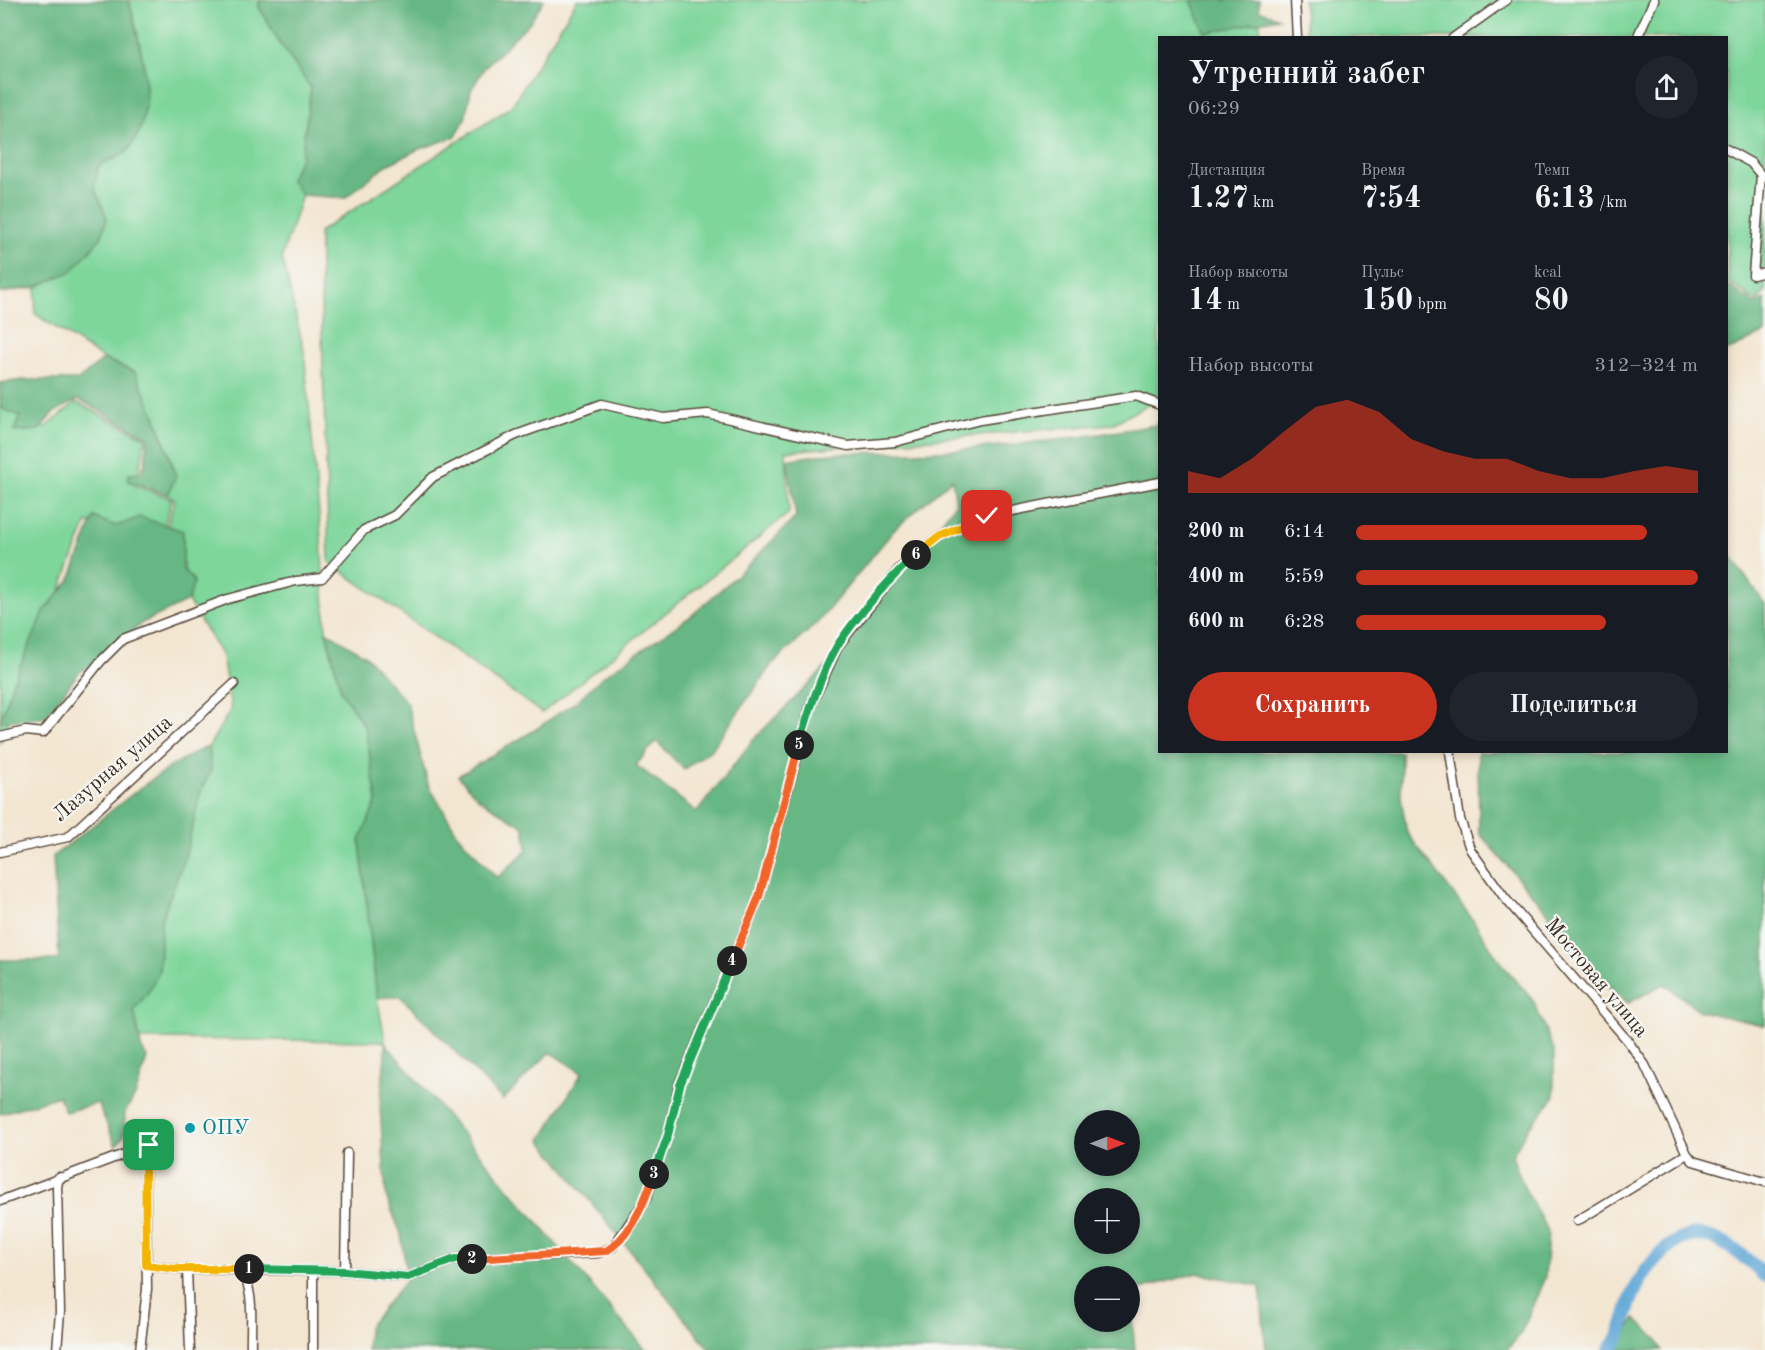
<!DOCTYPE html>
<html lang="ru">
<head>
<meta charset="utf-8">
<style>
  :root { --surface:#171b24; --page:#20242c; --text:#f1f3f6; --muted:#9ea1a6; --accent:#c8321e }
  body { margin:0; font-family:"Old Standard TT",serif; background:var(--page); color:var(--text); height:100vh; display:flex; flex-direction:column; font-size:22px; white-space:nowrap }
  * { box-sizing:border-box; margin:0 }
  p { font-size:20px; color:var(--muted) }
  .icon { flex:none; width:33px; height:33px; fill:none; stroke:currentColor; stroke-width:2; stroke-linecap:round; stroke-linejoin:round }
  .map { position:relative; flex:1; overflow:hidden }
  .sheet { position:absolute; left:1158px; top:36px; width:570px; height:717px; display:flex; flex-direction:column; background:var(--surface); border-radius:0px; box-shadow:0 3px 9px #0003 }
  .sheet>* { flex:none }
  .needle { width:39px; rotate:90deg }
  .buttons { position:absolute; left:1074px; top:1110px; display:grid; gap:12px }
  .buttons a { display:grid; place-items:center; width:66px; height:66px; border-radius:50%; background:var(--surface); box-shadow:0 3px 9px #0003; font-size:30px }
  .pin { position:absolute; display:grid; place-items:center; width:51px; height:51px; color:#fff; margin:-26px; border-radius:12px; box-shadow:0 3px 9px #0006 }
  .km { position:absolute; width:30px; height:30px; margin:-15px; border-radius:50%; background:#222; color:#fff; font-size:16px; line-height:30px; text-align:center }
  .round { display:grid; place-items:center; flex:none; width:63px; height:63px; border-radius:32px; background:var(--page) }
  .summary { display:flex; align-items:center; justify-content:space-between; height:102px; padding:0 30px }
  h1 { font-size:33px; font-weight:800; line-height:45px }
  .stats { display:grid; grid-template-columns:repeat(3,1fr); gap:9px; height:102px; padding:6px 30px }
  .stats div { display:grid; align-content:center }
  .stats b { font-size:30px; font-weight:800 }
  .stats small { font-size:16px; font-weight:400 }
  .stats p { font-size:16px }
  .chart { height:168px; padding:12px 30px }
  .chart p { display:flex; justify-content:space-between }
  .chart svg { width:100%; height:108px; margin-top:6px; fill:var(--accent); opacity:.7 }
  .button { display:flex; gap:12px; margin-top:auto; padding:12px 30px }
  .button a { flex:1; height:69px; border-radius:36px; background:var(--accent); color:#fff; font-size:24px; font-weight:800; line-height:69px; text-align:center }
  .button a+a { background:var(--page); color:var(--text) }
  ul { padding:0 30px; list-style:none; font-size:20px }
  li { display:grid; grid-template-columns:96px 72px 1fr; align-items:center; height:45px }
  li i { height:15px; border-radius:8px; background:var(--accent) }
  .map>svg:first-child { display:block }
</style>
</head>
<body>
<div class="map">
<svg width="1765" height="1350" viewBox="0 0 1765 1350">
  <rect width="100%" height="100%" fill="#f6f6f2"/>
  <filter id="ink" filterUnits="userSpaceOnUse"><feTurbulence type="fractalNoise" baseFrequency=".0167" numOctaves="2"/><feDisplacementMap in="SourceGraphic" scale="12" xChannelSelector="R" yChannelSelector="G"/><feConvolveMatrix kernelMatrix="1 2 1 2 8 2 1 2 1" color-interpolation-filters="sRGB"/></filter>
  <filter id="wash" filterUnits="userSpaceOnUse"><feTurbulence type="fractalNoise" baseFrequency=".008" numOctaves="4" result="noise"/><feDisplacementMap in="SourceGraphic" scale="24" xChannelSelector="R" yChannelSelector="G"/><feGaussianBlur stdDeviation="1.35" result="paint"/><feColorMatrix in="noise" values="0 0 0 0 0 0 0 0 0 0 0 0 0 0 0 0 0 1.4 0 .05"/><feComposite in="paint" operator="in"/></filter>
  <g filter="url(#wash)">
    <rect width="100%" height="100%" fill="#f3e6d1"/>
    <!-- green -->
    <g fill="#7ed69b" stroke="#5c805c" stroke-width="1.5">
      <path d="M129,0H259V7L281,45L311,88L301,158L290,179L302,195L282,257L304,351L321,536L326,631L341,691L365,727L377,800L360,841L377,998L386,1044L382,1041L140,1039L133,1010L149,991L159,971L161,920L185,857L201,791L211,770L209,746L231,709L222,656L188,601L194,581L183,570V531L167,526L175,499L168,495L176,474L154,413L135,372L104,359L35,314L36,287L72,271L107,218L94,187L99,165C107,161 123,157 128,150C161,109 140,45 129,0Z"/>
      <polygon points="577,0 1206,0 1259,13 1261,37 1160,38 1159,399 1112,424 786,451 789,513 542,713 329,562 319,232 511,107"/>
      <polygon points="1303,0 1765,0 1765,292 1756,301 1727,281 1726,38 1307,37"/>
      <polygon points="76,402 146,438 136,486 172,499 158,547 87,522 0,744 0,407 45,428"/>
    </g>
    <!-- forest -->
    <g fill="#66b783" stroke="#507050" stroke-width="1.5" fill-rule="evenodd">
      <path d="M0,0H129C139,46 162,109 128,150C122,157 107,161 99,165L94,187L107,218L101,238L72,271L36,287L0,293Z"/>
      <polygon points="259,0 544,0 530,22 485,67 471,90 465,120 455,137 417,150 385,166 345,198 302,195 290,179 301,158 311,88 281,45 259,7"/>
      <polygon points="1191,0 1259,0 1259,10 1279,18 1205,33"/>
      <polygon points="1726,284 1755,304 1765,299 1765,333 1727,351"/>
      <polygon points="104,359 135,372 154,413 176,475 168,495 128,481 129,474 141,473 145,463 148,437 78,399 53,413 39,430 14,432 20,416 0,408 0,383 23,380 78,380"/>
      <path d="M1159,422L1160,752H1401V797L1407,833L1473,920L1500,962L1533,1000L1554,1051V1097L1527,1130L1512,1156L1524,1187L1548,1231L1545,1277L1521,1333L1507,1350H1266L1260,1286L1197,1273L1130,1292V1276H1084V1322H1130V1298L1135,1350H710L541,1140L582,1073L550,1052L503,1100L400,996L377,998L360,841L377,800L365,727L341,691L326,631L366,656L407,703L428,784L458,835L497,878L527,850L524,827L479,799L458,776L533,731L578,700L602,677L691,616L745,568L796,517L787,460C837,449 887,454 938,451C1011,446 1084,438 1156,425ZM952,479L956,503L844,649L753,740L697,812L636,765L656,741L684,769L712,749L772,664L818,622L895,529ZM1084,1120H1130V1166H1084ZM1084,1198H1130V1244H1084Z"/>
      <polygon points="94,517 116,526 140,517 183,531 183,570 194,581 188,601 142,623 94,665 80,671 45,717 0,722 13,682 45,610 70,580"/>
      <polygon points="1727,551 1765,604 1765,1025 1762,1025 1700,1011 1664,984 1628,1003 1598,977 1543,907 1479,833 1478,752 1726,752"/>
      <path d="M209,746L211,770L201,791L185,857L161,920L159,971L149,991L134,1010L141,1047L147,1058L135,1096L125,1112L124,1136L116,1146L98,1103L65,1112L59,1096L0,1114V960H59L53,856C104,820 152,771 209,746Z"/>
      <polygon points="386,1044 646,1350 367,1350 368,1327 407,1279 401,1234 386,1196 380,1107"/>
      <polygon points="1635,1319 1656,1338 1662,1350 1616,1350"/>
    </g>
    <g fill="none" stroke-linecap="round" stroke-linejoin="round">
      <!-- river -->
      <path stroke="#61a7d7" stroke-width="14" d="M1610,1350C1625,1333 1625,1310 1635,1290C1645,1268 1675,1230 1704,1236C1728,1241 1748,1260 1765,1276"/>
    </g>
  </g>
  <g filter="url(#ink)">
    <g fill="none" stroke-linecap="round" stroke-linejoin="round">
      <!-- minor casing -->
      <g stroke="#574639" stroke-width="11">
        <g id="minor">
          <polyline points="1295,0 1297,38"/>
          <polyline points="1453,38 1506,0"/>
          <polyline points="1637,38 1654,0"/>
          <polyline points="1726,149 1751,163 1761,175 1753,275 1765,272"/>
          <polyline points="0,737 26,731 43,733 100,662 123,639 228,599 296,581 322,578 364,530 395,515 433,477 516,435 602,404 663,418 708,414 848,446 895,442 980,420 1136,396 1160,405"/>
          <polyline points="1450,752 1460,819 1470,849 1504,897 1627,1040 1645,1065 1687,1154 1693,1161 1765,1182"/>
          <polyline points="0,852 68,837 234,684"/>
          <polyline points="0,1201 148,1145"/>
          <polyline points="1577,1221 1687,1154"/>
          <polyline points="146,1265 176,1269 345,1271 408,1277 455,1259 598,1253 613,1247 646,1199 668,1135 679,1085 759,897 810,708 838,646 900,568 939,537 987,516 1160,482"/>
          <polyline points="187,1269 190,1350"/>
          <path d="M240,1269C256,1291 250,1324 251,1350"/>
          <polyline points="345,1271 347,1153"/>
          <polyline points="57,1350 60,1312 57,1187 59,1177"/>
          <polyline points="140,1350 147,1289 145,1145"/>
          <polyline points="313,1350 313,1272"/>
        </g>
      </g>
      <!-- minor -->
      <use href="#minor" stroke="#fff" stroke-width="8"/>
    </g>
  </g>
  <g fill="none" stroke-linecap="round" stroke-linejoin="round" filter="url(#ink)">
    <!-- split-1 casing -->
    <g stroke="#fff" stroke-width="12">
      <polyline id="split-1" points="149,1145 145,1145 146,1265 176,1269 249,1269"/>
    </g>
    <!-- split-2 casing -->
    <g stroke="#fff" stroke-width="12">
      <polyline id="split-2" points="249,1269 345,1271 408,1277 455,1259 472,1259"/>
    </g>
    <!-- split-3 casing -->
    <g stroke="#fff" stroke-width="12">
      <path id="split-3" d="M472,1259L606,1251C631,1237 646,1199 654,1174"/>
    </g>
    <!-- split-4 casing -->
    <g stroke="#fff" stroke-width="12">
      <polyline id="split-4" points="654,1174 668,1135 680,1085 732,961"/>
    </g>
    <!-- split-5 casing -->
    <g stroke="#fff" stroke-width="12">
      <polyline id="split-5" points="732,961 759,897 799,745"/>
    </g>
    <!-- split-6 casing -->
    <g stroke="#fff" stroke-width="12">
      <path id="split-6" d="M799,745C809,712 820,676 837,646C853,621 893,574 916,555"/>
    </g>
    <!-- split-7 casing -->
    <g stroke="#fff" stroke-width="12">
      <polyline id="split-7" points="916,555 939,537 987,516"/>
    </g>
    <!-- split-1 -->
    <use href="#split-1" stroke="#f5b400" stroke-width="8"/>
    <!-- split-2 -->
    <use href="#split-2" stroke="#22a559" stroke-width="8"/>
    <!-- split-3 -->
    <use href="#split-3" stroke="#f0652b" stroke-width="8"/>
    <!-- split-4 -->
    <use href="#split-4" stroke="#22a559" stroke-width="8"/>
    <!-- split-5 -->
    <use href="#split-5" stroke="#f0652b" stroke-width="8"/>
    <!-- split-6 -->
    <use href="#split-6" stroke="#22a559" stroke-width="8"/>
    <!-- split-7 -->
    <use href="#split-7" stroke="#f5b400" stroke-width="8"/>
  </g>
  <!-- markers -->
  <circle fill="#0f9aa8" stroke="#f6f6f2" stroke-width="2" cx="190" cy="1128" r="6"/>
  <g text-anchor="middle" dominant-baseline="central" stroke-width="4.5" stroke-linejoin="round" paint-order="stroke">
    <!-- street labels -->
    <g font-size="21" fill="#3b2a1e" stroke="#f6f6f2">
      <text transform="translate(113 769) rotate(-41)">Лазурная улица</text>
      <text transform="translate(1596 978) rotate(50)">Мостовая улица</text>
    </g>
    <!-- culture labels -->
    <g font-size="21" fill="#0d838f" stroke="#f6f6f2" text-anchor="start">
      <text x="202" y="1128">ОПУ</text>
    </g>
  </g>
</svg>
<div class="buttons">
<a><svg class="needle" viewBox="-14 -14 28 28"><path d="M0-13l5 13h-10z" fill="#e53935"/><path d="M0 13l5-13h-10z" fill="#9ea1a6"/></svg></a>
<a>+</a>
<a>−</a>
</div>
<div class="pin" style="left:149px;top:1145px;background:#1e9e55"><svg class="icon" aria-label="arrive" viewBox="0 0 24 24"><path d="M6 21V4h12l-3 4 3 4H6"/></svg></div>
<div class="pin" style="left:987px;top:516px;background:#d93025"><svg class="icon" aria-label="check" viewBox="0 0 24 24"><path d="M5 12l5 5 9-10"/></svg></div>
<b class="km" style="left:249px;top:1269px">1</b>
<b class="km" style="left:472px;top:1259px">2</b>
<b class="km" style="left:654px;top:1174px">3</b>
<b class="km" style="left:732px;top:961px">4</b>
<b class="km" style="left:799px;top:745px">5</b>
<b class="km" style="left:916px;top:555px">6</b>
<section class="sheet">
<div class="summary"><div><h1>Утренний забег</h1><p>06:29</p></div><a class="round"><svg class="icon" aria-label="share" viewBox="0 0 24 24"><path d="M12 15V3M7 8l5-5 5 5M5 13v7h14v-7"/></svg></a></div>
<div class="stats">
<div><p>Дистанция</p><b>1.27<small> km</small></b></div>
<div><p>Время</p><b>7:54</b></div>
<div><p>Темп</p><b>6:13<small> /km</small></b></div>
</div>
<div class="stats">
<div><p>Набор высоты</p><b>14<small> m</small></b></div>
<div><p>Пульс</p><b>150<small> bpm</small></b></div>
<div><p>kcal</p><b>80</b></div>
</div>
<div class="chart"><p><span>Набор высоты</span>312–324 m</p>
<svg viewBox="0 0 160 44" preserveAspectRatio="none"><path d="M0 44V35L10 38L20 30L30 19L40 9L50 6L60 11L70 22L80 27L90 30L100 30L110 35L120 38L130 38L140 35L150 33L160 35V44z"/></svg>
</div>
<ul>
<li><b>200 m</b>6:14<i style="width:85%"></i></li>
<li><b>400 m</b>5:59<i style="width:100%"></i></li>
<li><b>600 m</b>6:28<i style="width:73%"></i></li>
</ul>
<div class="button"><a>Сохранить</a><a>Поделиться</a></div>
</section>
</div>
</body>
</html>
